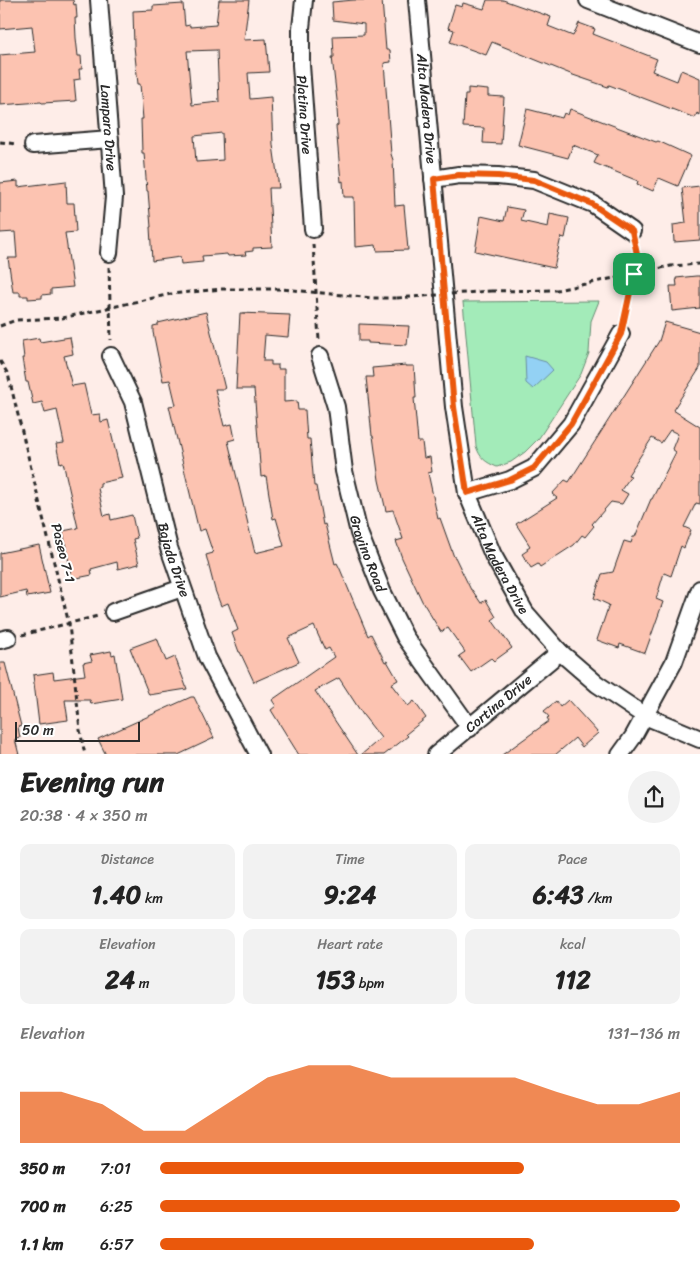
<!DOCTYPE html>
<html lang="en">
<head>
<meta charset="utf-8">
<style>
  :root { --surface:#fff; --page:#f2f2f2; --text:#222; --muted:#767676; --accent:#ea580c }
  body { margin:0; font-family:Sriracha,sans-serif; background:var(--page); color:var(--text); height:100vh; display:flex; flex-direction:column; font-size:19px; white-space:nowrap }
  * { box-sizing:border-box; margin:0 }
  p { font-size:16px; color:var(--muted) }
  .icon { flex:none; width:28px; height:28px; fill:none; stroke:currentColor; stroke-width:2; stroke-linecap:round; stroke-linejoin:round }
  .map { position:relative; height:754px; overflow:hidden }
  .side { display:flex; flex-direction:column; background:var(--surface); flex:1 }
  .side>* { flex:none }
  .scale { position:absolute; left:15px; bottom:12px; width:125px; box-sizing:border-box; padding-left:5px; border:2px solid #2b2b2b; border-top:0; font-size:14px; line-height:18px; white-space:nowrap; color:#2b2b2b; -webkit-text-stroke:4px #fff; paint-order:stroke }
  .pin { position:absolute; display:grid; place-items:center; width:42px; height:42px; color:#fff; margin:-21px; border-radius:10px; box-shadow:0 2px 8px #0006 }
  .round { display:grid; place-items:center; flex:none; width:52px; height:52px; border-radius:26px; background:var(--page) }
  .head { display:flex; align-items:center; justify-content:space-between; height:85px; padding:0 20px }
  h1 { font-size:28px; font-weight:700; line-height:38px }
  .metrics { display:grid; grid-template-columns:repeat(3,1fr); gap:8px; height:85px; padding:5px 20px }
  .metrics div { display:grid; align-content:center; border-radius:10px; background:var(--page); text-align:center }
  .metrics b { font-size:25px; font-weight:700 }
  .metrics small { font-size:14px; font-weight:400 }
  .metrics p { font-size:14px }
  .chart { height:140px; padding:10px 20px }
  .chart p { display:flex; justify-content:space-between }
  .chart svg { width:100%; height:90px; margin-top:5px; fill:var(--accent); opacity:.7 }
  ul { padding:0 20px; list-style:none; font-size:16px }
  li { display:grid; grid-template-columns:80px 60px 1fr; align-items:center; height:38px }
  li i { height:12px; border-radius:6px; background:var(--accent) }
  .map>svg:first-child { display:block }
</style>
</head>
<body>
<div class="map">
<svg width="700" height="755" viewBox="0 0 700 755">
  <rect width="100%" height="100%" fill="#feede8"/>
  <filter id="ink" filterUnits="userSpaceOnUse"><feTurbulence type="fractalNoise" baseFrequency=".02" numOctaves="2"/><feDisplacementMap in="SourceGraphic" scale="10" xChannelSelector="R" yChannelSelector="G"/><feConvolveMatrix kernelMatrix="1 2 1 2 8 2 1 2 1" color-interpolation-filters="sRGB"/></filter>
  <g filter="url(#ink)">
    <!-- green -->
    <path fill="#a3ebb9" stroke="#678b72" d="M599,301L591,321L589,353L581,374L539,438L525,452L511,462L497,467C485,462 480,458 476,446L463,302Z"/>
    <!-- water -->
    <polygon fill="#93d1f4" stroke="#698fa4" points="525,356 546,362 553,370 533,389 526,383"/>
    <!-- building -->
    <g fill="#fcc3b1" stroke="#2b2b2b" fill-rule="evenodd">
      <polygon points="0,0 73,0 74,5 76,4 77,18 75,18 76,38 78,56 81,56 82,69 79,69 80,79 74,80 76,101 42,103 41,102 0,105 0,55 35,52 32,26 0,29"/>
      <path d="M219,0H249L244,40L266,39L269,72L248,73L250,99L271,97L273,145L279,188H269L272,247L253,248V251L245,252L246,255L228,256L227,254L202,256L203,262L181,264L180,257L152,261L150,227H151L148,191H147L144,153H142L141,119H143L140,84H138L134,46L133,11L153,10V6L183,4L185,26L190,25V27L216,25ZM217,50L219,102L192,105L187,51ZM222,133L223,160L196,162L194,136Z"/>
      <polygon points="354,0 382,0 386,50 390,50 391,62 384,63 391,154 393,160 395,206 404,205 408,250 377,251 376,245 355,247 354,197 344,197 343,181 341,182 336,126 338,125 337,109 338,109 332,57 334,57 333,36 364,35 364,24 333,20 332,2"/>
      <polygon points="487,0 503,0 551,17 548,26 573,36 579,23 595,29 593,34 657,59 652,71 677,81 681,70 700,78 700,115 697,113 695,118 609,85 608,87 573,75 492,42 486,55 450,42 454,30 448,28 455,5 462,7 463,3 484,9"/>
      <polygon points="468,88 488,90 488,96 504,97 501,144 483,143 484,128 463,127 465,95 468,95"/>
      <polygon points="527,109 562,118 564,113 568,115 570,109 656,142 658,141 691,156 678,186 659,178 653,191 637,184 638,181 594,163 598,155 573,145 568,158 518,145"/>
      <polygon points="18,181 18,187 66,181 67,203 74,203 76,232 65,233 73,287 51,289 51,294 42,295 42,298 28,299 28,296 20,296 20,292 13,292 8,258 17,258 15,232 0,233 0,183"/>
      <polygon points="700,186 700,240 674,242 673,225 686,223 682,188"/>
      <polygon points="507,207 524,210 521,221 548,227 550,214 569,218 565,238 561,237 554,268 475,251 481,216 504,221"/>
      <polygon points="696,276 700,276 700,308 672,311 670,286 677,286 676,278"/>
      <polygon points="206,312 225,389 215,389 224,426 232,424 235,439 228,441 255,553 284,546 276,518 273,519 266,476 261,477 254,389 236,389 240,313 290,315 288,337 265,335 263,361 271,361 271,365 278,365 278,369 284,369 284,402 297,401 298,410 305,410 307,439 310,439 314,486 316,486 323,525 325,524 335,564 337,563 340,569 368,636 371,634 385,662 387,661 398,680 391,684 408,706 414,701 426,718 406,734 408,736 384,755 361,755 381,738 363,715 339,678 315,691 358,755 299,755 271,710 276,706 272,700 334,657 329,648 325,650 314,626 288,638 299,662 254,682 240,652 239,652 232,633 238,630 228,603 221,606 215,590 206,555 213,553 205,529 199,531 169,406 176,405 170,380 163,381 153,332 153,326 158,325 158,323"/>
      <polygon points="665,322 700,332 700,368 673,410 700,427 700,504 696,503 684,527 691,530 684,548 681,546 671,576 664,573 656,599 663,602 645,653 620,644 619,648 597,640 609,605 594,598 602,574 613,572 624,541 631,543 633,537 635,537 651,499 652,499 676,452 672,449 678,434 670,430 661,443 652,438 628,475 631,476 621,490 628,494 622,504 611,502 592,524 594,526 585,537 582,535 574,545 540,567 538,564 531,568 522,554 528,550 527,548 530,546 516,524 557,498 552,494 565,480 569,482 659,341"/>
      <polygon points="359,324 409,326 407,345 368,343 368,341 359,341"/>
      <polygon points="70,337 73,354 64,356 72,386 84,384 91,415 100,414 101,422 108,420 122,478 100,483 100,487 98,488 104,516 110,514 111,520 132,515 137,538 133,539 139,564 118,569 117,562 91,569 92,575 72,579 63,531 78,528 63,462 60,463 56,444 64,443 57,410 45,413 42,402 33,404 28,382 26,382 22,358 24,358 22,341 39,338 40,342"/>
      <polygon points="406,365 406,366 414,366 416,398 414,398 418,442 422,442 424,458 430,457 432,472 428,473 438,519 440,518 454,557 455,557 471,590 472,590 481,603 486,600 496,617 492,620 512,648 494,661 491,658 471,672 459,656 465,652 448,628 441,632 422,601 402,558 396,541 403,539 393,510 386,511 379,480 373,436 372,436 366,377 373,377 372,368"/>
      <polygon points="39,545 50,593 27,597 26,591 0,597 0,553"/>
      <polygon points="157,638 166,661 175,657 187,689 149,695 130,648"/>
      <polygon points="111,651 112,655 115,654 122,699 91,704 90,700 65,700 68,720 39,724 33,675 53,672 54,679 85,675 83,663 92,661 90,655"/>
      <polygon points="0,663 5,663 21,726 18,727 20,738 15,739 19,755 0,755"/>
      <polygon points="191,697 194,697 214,738 178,755 106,755 98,739"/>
      <polygon points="568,700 598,733 582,747 575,738 555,755 502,755 549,721 547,718 549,717 544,711 556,701 560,707"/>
    </g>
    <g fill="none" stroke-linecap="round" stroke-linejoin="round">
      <!-- minor casing -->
      <g stroke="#2b2b2b" stroke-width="20">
        <g id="minor">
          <path id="s1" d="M99,0L114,197L109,253"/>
          <path id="s2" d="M304,0L301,28V65L313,229"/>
          <path id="s3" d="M417,0L454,407L467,493L493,555L525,612L560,652L597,684L645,716L700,739"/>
          <polyline points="588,0 700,44"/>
          <polyline points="33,145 110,139"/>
          <polyline points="433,179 459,175 498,176 534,180 593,204 632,231"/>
          <path id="s4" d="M111,356L133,402L169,548L207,657L259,755"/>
          <path id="s5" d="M320,356L336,407L344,471L359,533L382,591L405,637L470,728"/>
          <polyline points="467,493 510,480 534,468 571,424 621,334"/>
          <polyline points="113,612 182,588"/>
          <polyline points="0,640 8,638"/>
          <path id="s6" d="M436,755L560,652"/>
          <polyline points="620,755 633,737 674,662 700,589"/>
        </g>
      </g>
      <!-- path -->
      <g stroke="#2b2b2b" stroke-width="3" stroke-dasharray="5 4" stroke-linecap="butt">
        <polyline points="0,142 17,144"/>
        <polyline points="313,244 319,340"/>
        <polyline points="636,246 641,273"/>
        <polyline points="109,267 111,340"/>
        <polyline points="491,291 557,290 671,266 700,264"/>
        <polyline points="624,321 635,275"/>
        <polyline points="0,326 16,320 62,318 171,294 221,289 282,289 372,298 397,298"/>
        <polyline points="0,361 8,374 69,624 80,730 85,755"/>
        <polyline points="22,635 98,616"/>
      </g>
      <!-- minor -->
      <use href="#minor" stroke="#fff" stroke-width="16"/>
      <!-- path-bridge -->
      <polyline stroke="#2b2b2b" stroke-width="3" stroke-dasharray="5 4" stroke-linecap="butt" points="397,298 491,291"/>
    </g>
  </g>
  <g fill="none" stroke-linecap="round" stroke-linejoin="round" filter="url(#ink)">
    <!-- route casing -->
    <g stroke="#fff" stroke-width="10">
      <polygon id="route" points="459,175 498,176 534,180 592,204 632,231 641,273 634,274 621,334 571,424 534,468 510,480 467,493 454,407 434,179"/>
    </g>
    <!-- route -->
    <use href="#route" stroke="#ea580c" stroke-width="6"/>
  </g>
  <g text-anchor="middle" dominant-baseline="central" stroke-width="4" stroke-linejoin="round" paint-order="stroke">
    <!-- street labels -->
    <g font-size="14" fill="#2b2b2b" stroke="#fff">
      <text stroke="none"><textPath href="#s3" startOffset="109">Alta Madera Drive</textPath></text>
      <text stroke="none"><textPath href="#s2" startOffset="115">Platina Drive</textPath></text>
      <text stroke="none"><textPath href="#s1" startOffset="128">Lampara Drive</textPath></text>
      <text transform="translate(63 553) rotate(76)">Paseo 7-1</text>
      <text stroke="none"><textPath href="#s5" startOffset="204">Gravino Road</textPath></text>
      <text stroke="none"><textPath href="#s4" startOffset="214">Bajada Drive</textPath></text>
      <text stroke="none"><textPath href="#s3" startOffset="574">Alta Madera Drive</textPath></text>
      <text stroke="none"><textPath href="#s6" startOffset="81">Cortina Drive</textPath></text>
    </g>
  </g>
</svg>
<div class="scale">50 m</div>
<div class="pin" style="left:634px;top:274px;background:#1e9e55"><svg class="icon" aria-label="arrive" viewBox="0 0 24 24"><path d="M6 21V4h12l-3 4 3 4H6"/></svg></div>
</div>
<section class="side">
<div class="head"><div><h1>Evening run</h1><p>20:38 · 4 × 350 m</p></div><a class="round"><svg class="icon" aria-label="share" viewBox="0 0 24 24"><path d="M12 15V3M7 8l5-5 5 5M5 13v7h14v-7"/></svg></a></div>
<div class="metrics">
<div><p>Distance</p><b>1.40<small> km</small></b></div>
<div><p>Time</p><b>9:24</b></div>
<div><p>Pace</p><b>6:43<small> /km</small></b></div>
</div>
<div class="metrics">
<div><p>Elevation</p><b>24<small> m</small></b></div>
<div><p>Heart rate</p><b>153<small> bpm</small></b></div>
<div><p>kcal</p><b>112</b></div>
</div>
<div class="chart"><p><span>Elevation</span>131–136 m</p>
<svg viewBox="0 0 160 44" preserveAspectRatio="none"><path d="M0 44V19L10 19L20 25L30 38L40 38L50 25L60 12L70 6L80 6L90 12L100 12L110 12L120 12L130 19L140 25L150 25L160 19V44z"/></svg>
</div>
<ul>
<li><b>350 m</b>7:01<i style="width:70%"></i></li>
<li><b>700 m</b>6:25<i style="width:100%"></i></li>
<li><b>1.1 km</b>6:57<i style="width:72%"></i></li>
</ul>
</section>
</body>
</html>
